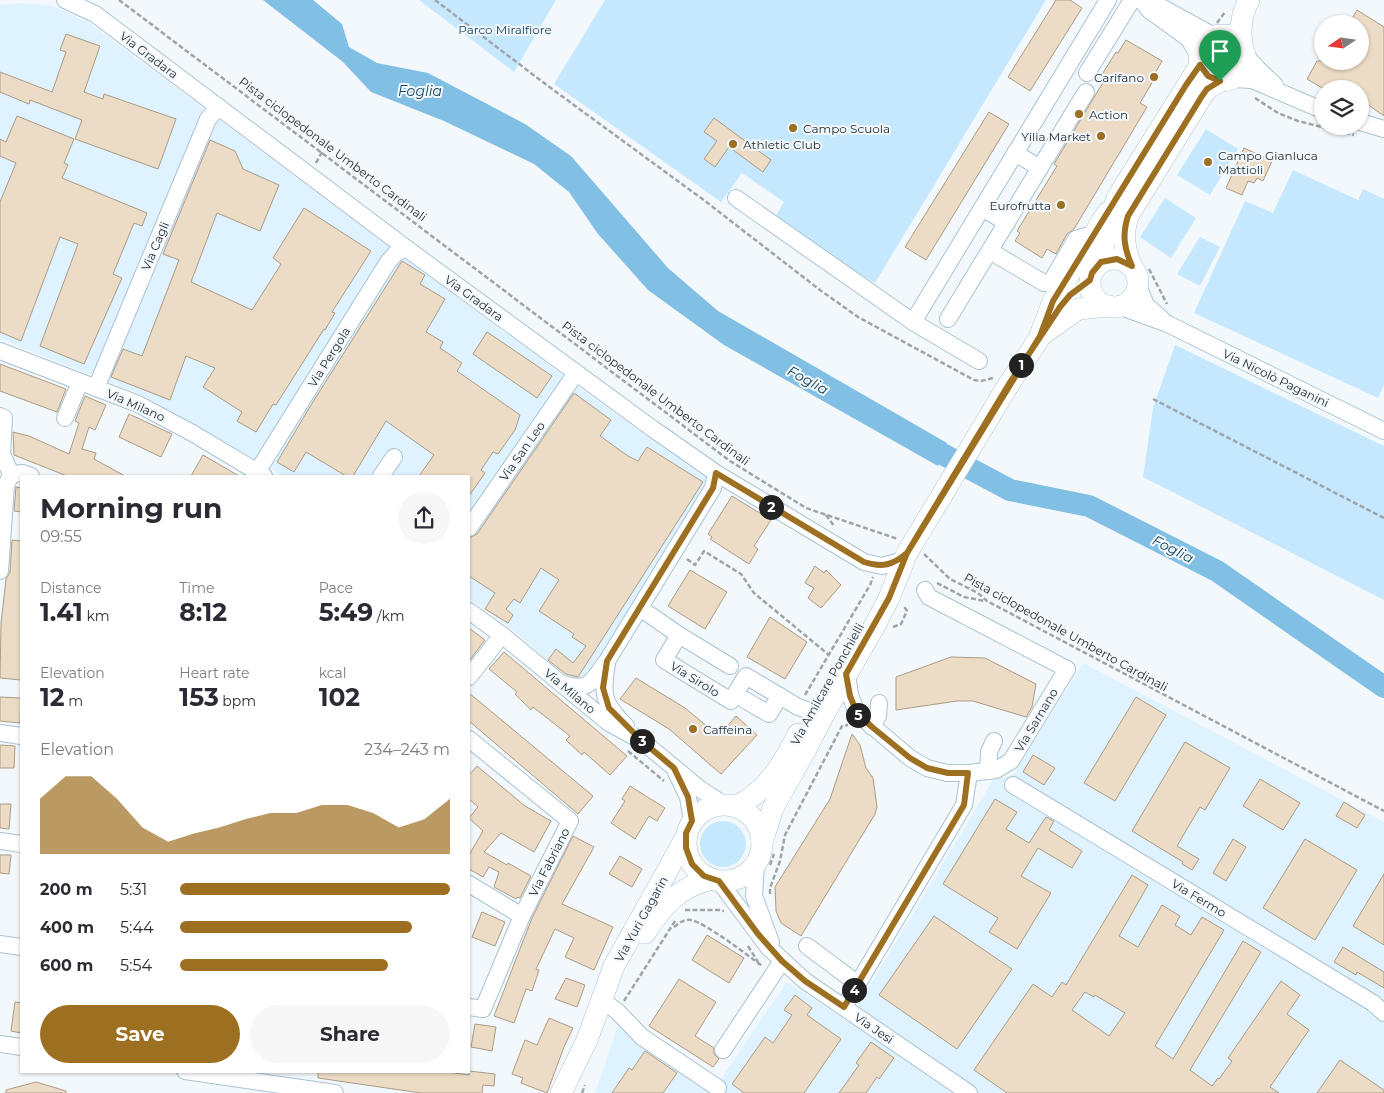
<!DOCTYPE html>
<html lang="en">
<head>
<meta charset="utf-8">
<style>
  :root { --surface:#fff; --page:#f7f7f7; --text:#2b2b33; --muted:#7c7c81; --accent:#9d6f20 }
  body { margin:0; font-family:Montserrat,sans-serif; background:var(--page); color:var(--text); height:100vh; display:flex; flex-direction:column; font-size:19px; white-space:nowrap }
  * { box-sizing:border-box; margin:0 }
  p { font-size:16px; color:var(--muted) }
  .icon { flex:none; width:28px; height:28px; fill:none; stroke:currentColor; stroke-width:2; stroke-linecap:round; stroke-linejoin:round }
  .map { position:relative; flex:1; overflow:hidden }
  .panel { position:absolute; left:20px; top:475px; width:450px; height:598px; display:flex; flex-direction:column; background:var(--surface); border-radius:0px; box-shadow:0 1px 4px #0004 }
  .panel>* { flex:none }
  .needle { width:32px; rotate:257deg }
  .buttons { position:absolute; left:1314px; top:15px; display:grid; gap:10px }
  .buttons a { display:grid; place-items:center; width:55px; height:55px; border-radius:50%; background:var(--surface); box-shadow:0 1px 4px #0004; font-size:25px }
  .pin { position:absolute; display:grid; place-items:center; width:42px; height:42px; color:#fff; margin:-51px -21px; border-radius:50% 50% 50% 0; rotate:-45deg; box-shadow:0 0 5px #0007 }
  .pin .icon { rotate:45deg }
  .km { position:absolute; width:25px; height:25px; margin:-12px; border-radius:50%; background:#222; color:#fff; font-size:14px; line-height:25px; text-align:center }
  .round { display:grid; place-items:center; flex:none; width:52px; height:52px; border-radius:26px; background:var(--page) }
  .head { display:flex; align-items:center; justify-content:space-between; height:85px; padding:0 20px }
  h1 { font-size:28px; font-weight:700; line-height:38px }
  .metrics { display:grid; grid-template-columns:repeat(3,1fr); gap:8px; height:85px; padding:5px 20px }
  .metrics div { display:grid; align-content:center }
  .metrics b { font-size:25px; font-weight:700 }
  .metrics small { font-size:14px; font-weight:400 }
  .metrics p { font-size:14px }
  .chart { height:140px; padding:10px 20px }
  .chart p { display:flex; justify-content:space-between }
  .chart svg { width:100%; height:90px; margin-top:5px; fill:var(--accent); opacity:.7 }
  .cta { display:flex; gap:10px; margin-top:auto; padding:10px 20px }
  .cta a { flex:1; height:58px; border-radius:30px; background:var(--accent); color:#fff; font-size:20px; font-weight:700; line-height:58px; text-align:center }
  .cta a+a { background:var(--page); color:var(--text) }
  ul { padding:0 20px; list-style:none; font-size:16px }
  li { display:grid; grid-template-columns:80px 60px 1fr; align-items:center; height:38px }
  li i { height:12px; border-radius:6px; background:var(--accent) }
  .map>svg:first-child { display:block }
</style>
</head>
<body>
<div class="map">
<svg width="1384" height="1093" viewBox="0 0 1384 1093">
  <rect width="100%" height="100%" fill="#f3f8fc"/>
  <!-- built -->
  <g fill="#def2ff">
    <polygon points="22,3 53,6 89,23 570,381 711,482 589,674 574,682 508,626 469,598 469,476 283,476 142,395 0,339 0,5"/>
    <polygon points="1083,663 1384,822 1384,1093 595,1093 618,1025 714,1089 787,982 848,1022 993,780 1013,775"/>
  </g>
  <!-- green -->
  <g fill="#c6e8ff">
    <polygon points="419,0 556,0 514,72"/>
    <polygon points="605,0 1046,0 875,283 804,240 774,219 784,202 742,173 721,202 554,84"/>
    <circle cx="1223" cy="58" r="15"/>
    <polygon points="1206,129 1238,149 1210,195 1177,175"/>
    <polygon points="1293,170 1358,200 1363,189 1384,199 1384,385 1378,398 1194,313 1245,201 1273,213"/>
    <polygon points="1165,198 1196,218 1171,258 1140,237"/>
    <polygon points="1200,237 1220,247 1200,286 1177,274"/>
    <polygon points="1175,345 1384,446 1384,600 1143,477 1153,408"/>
    <circle cx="723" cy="844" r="23"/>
  </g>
  <!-- water -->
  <polygon fill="#82bfe4" points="263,0 313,0 342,24 349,47 377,63 428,73 525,124 571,156 668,268 718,311 947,443 938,466 724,345 648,290 598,234 569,192 534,164 444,121 371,92 343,62"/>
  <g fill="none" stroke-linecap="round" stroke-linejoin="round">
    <!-- river -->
    <polyline stroke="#82bfe4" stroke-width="22" points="916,440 1010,490 1089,506 1217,571 1384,687"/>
  </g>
  <!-- building -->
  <g fill="#eddcc5" stroke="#ab9b86" fill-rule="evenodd">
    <polygon points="1056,0 1070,0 1082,8 1030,91 1008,77"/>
    <polygon points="1357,10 1384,27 1384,116 1360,99 1360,89 1324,89 1307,79 1317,61 1360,61 1360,24 1349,24"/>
    <polygon points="66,34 100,46 84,92 103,99 104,94 176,119 158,169 75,139 82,120 30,100 29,104 0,92 0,72 52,92 66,52 60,50"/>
    <polygon points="1126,40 1162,61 1154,75 1156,76 1140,103 1147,107 1074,229 1067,234 1056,254 1047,249 1042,258 1015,241 1020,233 1017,231 1057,166 1054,164 1105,79 1101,76 1116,52 1118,53"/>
    <polygon points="989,112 1009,124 926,260 905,247"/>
    <polygon points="17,116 74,139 64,163 68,165 62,178 147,213 142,226 134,223 113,274 122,278 84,364 40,346 78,244 60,237 21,341 0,332 0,202 16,163 0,156 0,139 6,142"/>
    <polygon points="714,118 771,160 763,172 729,147 715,167 704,159 717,141 704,132"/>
    <polygon points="210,140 235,151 243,169 279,185 260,231 217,213 191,282 252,310 281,264 273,258 304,208 371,251 332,312 335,313 325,330 324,329 276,405 273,404 256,432 237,421 242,412 203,387 215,368 186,356 170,400 111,377 123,349 142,356 179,260 163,254"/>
    <polygon points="1244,148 1272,161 1263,181 1257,178 1254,183 1248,181 1242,195 1226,188"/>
    <polygon points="402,261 425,275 420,284 445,299 426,332 443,342 440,348 462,363 457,371 520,415 515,430 498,454 493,452 481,470 485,473 469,496 469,476 419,476 434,455 386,421 353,476 346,476 306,452 294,472 277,462 311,405"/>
    <polygon points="487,332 552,376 537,398 473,354"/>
    <polygon points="0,364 66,389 57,412 0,391"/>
    <polygon points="574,393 611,420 600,436 628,456 638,461 647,447 703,482 578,677 566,674 548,660 556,649 573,663 586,646 572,637 574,634 539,611 559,580 541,568 520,603 514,599 506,609 513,615 508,623 485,609 495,593 469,576 469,538 477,534"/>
    <polygon points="85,396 106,405 95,430 89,427 82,449 96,453 94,459 125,476 67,476 14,455 13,432 29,436 69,454 79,423 75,421"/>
    <polygon points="129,414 172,434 161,457 119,437"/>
    <polygon points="203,455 239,476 191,476"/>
    <polygon points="16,487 21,488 21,512 14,511"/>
    <polygon points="732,496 771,520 754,546 758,549 749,564 710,539 712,537 708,534"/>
    <polygon points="12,540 21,541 21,680 0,678 1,623 6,579 10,572"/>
    <polygon points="815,566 824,573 826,570 841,585 821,608 808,598 814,588 805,583"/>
    <polygon points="690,570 727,592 705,629 668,606"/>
    <polygon points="770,617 807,642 785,679 747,657"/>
    <polygon points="469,628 485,640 469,661"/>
    <polygon points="504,652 627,756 610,775 584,752 582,755 566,740 570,736 533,707 531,710 515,694 517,692 489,669"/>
    <polygon points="951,657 985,658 1036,684 1032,707 1026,717 973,701 957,701 896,710 896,677"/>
    <polygon points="636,678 685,708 719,736 736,716 757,735 721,774 669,729 620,699"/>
    <polygon points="469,693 593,796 578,814 469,721"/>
    <polygon points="0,697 21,698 20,723 0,721"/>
    <polygon points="1136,697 1166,715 1115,801 1084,783"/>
    <polygon points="852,734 860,745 866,768 873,778 877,807 875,814 801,936 781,923 776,911 775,887 830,799"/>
    <polygon points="1185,742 1230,768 1205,810 1200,807 1177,846 1199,859 1192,870 1182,864 1183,862 1132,831"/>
    <polygon points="0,745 15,746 14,768 0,768"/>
    <polygon points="1033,755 1055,768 1044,785 1023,772"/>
    <polygon points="477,766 525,806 551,821 534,852 501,833 484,852 507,865 508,863 531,876 520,898 517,897 516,899 494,887 499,872 489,867 483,877 469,869 469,855 483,831 469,818 478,807 469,799 469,775"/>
    <polygon points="1260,779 1300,803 1283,830 1243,806"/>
    <polygon points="630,786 665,808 657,821 649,816 635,839 611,823 625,801 622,799"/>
    <polygon points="995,799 1017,812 1006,829 1029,843 1046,817 1054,821 1049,830 1082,851 1072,868 1038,848 1021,876 1051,893 1017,949 989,932 998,918 943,884"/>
    <polygon points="1344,802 1365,815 1357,828 1336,816"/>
    <polygon points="0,804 11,804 9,829 0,828"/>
    <polygon points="573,836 594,847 562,904 613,927 594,970 565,957 574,938 555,929 536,969 539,970 532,991 526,989 514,1023 494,1016 532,918"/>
    <polygon points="1233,839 1246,847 1226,881 1213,873"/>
    <polygon points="1305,839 1357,870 1315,940 1263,908"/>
    <polygon points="0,855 11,855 9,874 0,873"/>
    <polygon points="620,856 642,869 632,887 609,874"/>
    <polygon points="1384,874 1384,945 1353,926"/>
    <path d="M1132,875L1148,885L1119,936L1138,947L1162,905L1180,916L1175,925L1191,935L1202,917L1224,930L1155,1046L1173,1059L1243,941L1261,952L1190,1070L1212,1086L1218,1078L1219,1079L1232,1061L1228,1058L1281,981L1300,995L1287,1014L1309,1030L1270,1087L1279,1093H1007L974,1070L1033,984L1052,997L1062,982L1066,985ZM1085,992L1094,997L1095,995L1125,1013L1109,1036L1072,1010Z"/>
    <polygon points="482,912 505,922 495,946 472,937"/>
    <polygon points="934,916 1012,969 957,1049 879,995"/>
    <polygon points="707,935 744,958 729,983 692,960"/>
    <polygon points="1343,947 1384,972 1384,988 1357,972 1356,975 1334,962"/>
    <polygon points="566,978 585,985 577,1007 555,999"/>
    <polygon points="679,979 716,1002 695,1036 714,1048 714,1054 719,1059 713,1067 649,1026"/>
    <polygon points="795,995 812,1008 807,1015 841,1039 804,1093 744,1093 732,1084 765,1037 773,1043 792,1015 784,1010"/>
    <polygon points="15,1002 21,1003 21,1033 11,1031"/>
    <polygon points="549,1018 573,1028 564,1047 547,1093 521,1083 523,1078 512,1074 525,1040 537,1045"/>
    <polygon points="475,1024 496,1027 492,1051 471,1047"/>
    <polygon points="871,1042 894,1058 879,1079 877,1077 866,1093 839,1093 859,1065 856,1063"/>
    <polygon points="645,1051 677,1073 663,1093 612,1093 629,1068 632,1070"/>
    <polygon points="1340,1060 1384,1090 1384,1093 1317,1093"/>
    <polygon points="318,1071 441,1071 469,1075 469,1071 495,1074 494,1086 483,1085 482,1093 421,1093 318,1078"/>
    <polygon points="36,1082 66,1091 66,1093 6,1093 6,1090"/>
  </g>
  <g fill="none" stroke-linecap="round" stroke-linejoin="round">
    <!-- minor casing -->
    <g stroke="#a9c3d3" stroke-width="18">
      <g id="minor">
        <polyline points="65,0 95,14 406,248 653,429 716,473 864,562 882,566 897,562"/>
        <polyline points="1141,0 1149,10 1189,39 1199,57"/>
        <polyline points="1152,2 1214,36"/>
        <polyline points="1245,54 1257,68 1275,85"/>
        <polyline points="1087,73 1132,0"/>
        <polyline points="1233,79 1252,80 1322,110"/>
        <polyline points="1360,122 1384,129"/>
        <polyline points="1015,153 1040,168"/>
        <polyline points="736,198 913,322 979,361"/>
        <polyline points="982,208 1007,223"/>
        <polyline points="990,251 1044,283 1051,282 1076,239 1093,234"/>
        <polyline points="1138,286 1146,305 1162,319"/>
        <polyline points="1118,306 1168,324 1384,431"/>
        <polyline points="948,319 1086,92"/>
        <polyline points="913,322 1108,0"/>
        <polyline points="0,351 138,404 194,434 264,476"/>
        <polyline points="96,388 208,119 219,107"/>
        <polyline points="0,416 4,418 2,454 11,474"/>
        <polyline points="65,418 80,382"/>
        <polyline points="257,472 388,262 396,253 406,248"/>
        <polyline points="11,474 23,473 31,476"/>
        <polyline points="381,476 394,457"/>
        <polyline points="469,528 576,373"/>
        <polyline points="0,571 6,486 11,474"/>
        <polyline points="640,608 679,635 664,660 731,701 746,676 798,707 810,711"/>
        <polyline points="469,611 502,635 609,723 642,741 700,789 723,804"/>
        <polyline points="679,635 730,666"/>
        <path d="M607,663C602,695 602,702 626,726"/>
        <polyline points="847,674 850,695 857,713 910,758 927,768 947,773 969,773 996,770 1011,761 1067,669 929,597 925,590"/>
        <polyline points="469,677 502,635"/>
        <path d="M564,684C590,693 593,679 607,661L713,488L716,473"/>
        <polyline points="745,700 769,714 780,696"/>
        <polyline points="872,727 878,716 879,703"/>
        <polyline points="0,733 21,736"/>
        <polyline points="469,739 570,821 522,916 483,1009 469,1007"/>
        <polyline points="988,771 989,752 994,741"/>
        <polyline points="676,772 688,797 692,821"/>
        <polyline points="1013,785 1373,1003 1384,1013"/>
        <polyline points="0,841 21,844"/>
        <polyline points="756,864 754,896 771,942"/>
        <polyline points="719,881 768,947 805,981 969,1093"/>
        <polyline points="469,884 522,916"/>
        <polyline points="0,944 21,947"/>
        <polyline points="807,946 858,984"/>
        <polyline points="603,1001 617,1011 642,1037 718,1088"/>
        <polyline points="844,1007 964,805 969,773"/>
        <polyline points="0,1044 21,1047"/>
        <polyline points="723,1050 782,961"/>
        <polyline points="185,1071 335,1093"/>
      </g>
    </g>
    <!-- major casing -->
    <g stroke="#a9c3d3" stroke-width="22">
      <g id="major">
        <circle cx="1222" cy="58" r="23"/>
        <path d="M1242,45C1240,30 1241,14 1249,0"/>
        <circle cx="1114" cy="283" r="24"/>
        <polyline points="1101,262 1106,234 1117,198 1200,65"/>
        <path d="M1132,267C1124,248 1122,235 1128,216L1202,96L1207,89L1220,81"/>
        <polyline points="1040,336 1053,301 1107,213"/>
        <polyline points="1040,336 1078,309 1109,306"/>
        <polyline points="1009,384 1048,325"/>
        <circle cx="724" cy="843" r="38"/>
        <path d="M736,806C765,793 785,762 798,734"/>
        <polyline points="762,842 773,808 806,749 824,714 875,625 889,598 907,553"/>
        <path d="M645,933C662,906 680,886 712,879"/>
        <polyline points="561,1093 587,1040 614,966 685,839"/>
      </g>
    </g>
    <!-- path -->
    <g stroke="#9ea5aa" stroke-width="2.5" stroke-dasharray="5 2.5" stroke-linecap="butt">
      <polyline points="119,0 730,461 806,508 898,539"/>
      <polyline points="435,0 548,86 705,201 820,290 858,317 974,380 981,381 993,378"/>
      <polyline points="1217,23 1225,12"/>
      <polyline points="1255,98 1278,113 1298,121 1354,135"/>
      <polyline points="316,163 322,152"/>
      <polyline points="1149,269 1167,304"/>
      <polyline points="1153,399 1384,518"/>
      <polyline points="826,515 834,526"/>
      <polyline points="924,554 950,579 978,593 987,601 1384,811"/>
      <polyline points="687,559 695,565 704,551 741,574 754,593 829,655"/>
      <polyline points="937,583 964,597 985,601"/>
      <polyline points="893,627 901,624 907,611 903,605"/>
      <polyline points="805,695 870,585 873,577"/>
      <polyline points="628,751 664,781"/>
      <polyline points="770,865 774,854"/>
      <polyline points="770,894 770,888 780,861 785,835 842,726 848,725"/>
      <polyline points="685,910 719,910 724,911"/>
      <path d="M674,927C679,923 684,919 691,920C704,922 749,956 762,966"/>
      <polyline points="748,946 758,962"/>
      <polyline points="624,1001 675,921"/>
      <polyline points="582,1093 585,1085"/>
    </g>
    <!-- minor -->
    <use href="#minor" stroke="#fff" stroke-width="16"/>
    <!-- major -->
    <use href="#major" stroke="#fff" stroke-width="21"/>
    <!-- major-bridge casing -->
    <g stroke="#a9c3d3" stroke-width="22" stroke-linecap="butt">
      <polyline id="major-bridge" points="907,553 1009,384"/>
    </g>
    <!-- major-bridge -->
    <use href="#major-bridge" stroke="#fff" stroke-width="21"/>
  </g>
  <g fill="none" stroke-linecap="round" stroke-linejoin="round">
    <!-- route casing -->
    <g stroke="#fff" stroke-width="10">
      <path id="route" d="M1220,81L1208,76L1200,65L1186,85L1053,301L1040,336L907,553C893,565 882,568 864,562L716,473L713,488L607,661L603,688L609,708L642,741L674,768L688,797L692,821L686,833V848L692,864L704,876L719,881L758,934L782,961L805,981L844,1007L964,805L968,773H948L927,768L910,758L872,727L857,713L850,696L846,674L889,598L907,553L1009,384L1060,307L1070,295L1090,280L1092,273L1101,262L1117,259L1132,266C1124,248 1122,235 1128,216L1202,96L1207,89L1220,81"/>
    </g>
    <!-- route -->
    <use href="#route" stroke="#9d6f20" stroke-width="6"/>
  </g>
  <!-- markers -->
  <g fill="#9d6f20" stroke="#f3f8fc" stroke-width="2">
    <circle cx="1154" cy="77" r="5"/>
    <circle cx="1079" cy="114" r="5"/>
    <circle cx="793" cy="128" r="5"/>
    <circle cx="1101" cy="136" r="5"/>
    <circle cx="733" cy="144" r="5"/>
    <circle cx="1208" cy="162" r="5"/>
    <circle cx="1061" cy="205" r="5"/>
    <circle cx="693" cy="729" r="5"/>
  </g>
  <g text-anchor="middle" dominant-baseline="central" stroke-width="4" stroke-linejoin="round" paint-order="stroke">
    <!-- park labels -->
    <g font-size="12" fill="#13435d" stroke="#f3f8fc">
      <text x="505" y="29">Parco Miralfiore</text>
    </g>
    <!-- street labels -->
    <g font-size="12" fill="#1f292f" stroke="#f3f8fc">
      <text transform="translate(149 55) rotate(37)">Via Gradara</text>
      <text transform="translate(333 149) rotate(37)">Pista ciclopedonale Umberto Cardinali</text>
      <text transform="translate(155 246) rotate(-67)">Via Cagli</text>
      <text transform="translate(474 298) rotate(36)">Via Gradara</text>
      <text transform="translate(329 357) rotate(-58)">Via Pergola</text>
      <text transform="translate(1276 378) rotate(26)">Via Nicolò Paganini</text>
      <text transform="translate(656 393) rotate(37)">Pista ciclopedonale Umberto Cardinali</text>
      <text transform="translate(136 405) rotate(24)">Via Milano</text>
      <text transform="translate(522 451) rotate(-55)">Via San Leo</text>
      <text transform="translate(1066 632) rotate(29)">Pista ciclopedonale Umberto Cardinali</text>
      <text transform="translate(695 679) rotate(32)">Via Sirolo</text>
      <text transform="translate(827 684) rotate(-61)">Via Amilcare Ponchielli</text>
      <text transform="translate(570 691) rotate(40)">Via Milano</text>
      <text transform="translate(1036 720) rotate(-59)">Via Sarnano</text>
      <text transform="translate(549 862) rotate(-63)">Via Fabriano</text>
      <text transform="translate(1199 898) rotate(31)">Via Fermo</text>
      <text transform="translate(641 919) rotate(-61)">Via Yuri Gagarin</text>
      <text transform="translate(874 1028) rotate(34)">Via Jesi</text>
    </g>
    <!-- poi labels -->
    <g font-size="12" fill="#1f292f" stroke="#f3f8fc" text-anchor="start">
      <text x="1144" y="77" text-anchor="end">Carifano</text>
      <text x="1089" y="114">Action</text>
      <text x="803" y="128">Campo Scuola</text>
      <text x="1091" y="136" text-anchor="end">Yilia Market</text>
      <text x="743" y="144">Athletic Club</text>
      <text x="1218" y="155">Campo Gianluca<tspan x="1218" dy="14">Mattioli</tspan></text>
      <text x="1051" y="205" text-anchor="end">Eurofrutta</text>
      <text x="703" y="729">Caffeina</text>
    </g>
    <!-- water labels -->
    <g font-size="14" font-style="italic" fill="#174761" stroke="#f3f8fc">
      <text x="420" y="91">Foglia</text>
      <text transform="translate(808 380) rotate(29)">Foglia</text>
      <text transform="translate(1173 549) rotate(27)">Foglia</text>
    </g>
  </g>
</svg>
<div class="buttons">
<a><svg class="needle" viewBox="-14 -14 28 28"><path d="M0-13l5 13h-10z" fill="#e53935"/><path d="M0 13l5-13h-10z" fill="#7c7c81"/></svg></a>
<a><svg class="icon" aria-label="layers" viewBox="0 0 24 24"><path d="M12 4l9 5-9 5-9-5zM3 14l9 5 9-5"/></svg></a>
</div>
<div class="pin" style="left:1220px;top:81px;background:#1e9e55"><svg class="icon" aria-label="arrive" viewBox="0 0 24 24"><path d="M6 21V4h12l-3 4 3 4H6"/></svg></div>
<b class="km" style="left:1021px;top:365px">1</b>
<b class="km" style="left:771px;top:507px">2</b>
<b class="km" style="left:642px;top:741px">3</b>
<b class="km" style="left:854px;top:990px">4</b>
<b class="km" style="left:858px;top:715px">5</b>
<section class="panel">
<div class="head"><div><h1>Morning run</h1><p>09:55</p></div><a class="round"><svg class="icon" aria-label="share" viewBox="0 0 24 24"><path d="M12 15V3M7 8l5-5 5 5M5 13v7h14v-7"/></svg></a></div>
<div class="metrics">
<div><p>Distance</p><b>1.41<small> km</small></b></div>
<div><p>Time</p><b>8:12</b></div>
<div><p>Pace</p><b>5:49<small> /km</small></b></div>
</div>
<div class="metrics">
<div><p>Elevation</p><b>12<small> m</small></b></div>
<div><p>Heart rate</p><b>153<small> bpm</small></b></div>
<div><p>kcal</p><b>102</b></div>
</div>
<div class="chart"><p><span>Elevation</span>234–243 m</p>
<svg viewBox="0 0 160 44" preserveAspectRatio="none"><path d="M0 44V17L10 6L20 6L30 17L40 31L50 38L60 34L70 31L80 27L90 24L100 24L110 20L120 20L130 24L140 31L150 27L160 17V44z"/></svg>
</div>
<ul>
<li><b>200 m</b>5:31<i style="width:100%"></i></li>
<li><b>400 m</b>5:44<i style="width:86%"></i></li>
<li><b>600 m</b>5:54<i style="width:77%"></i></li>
</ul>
<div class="cta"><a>Save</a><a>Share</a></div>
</section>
</div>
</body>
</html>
